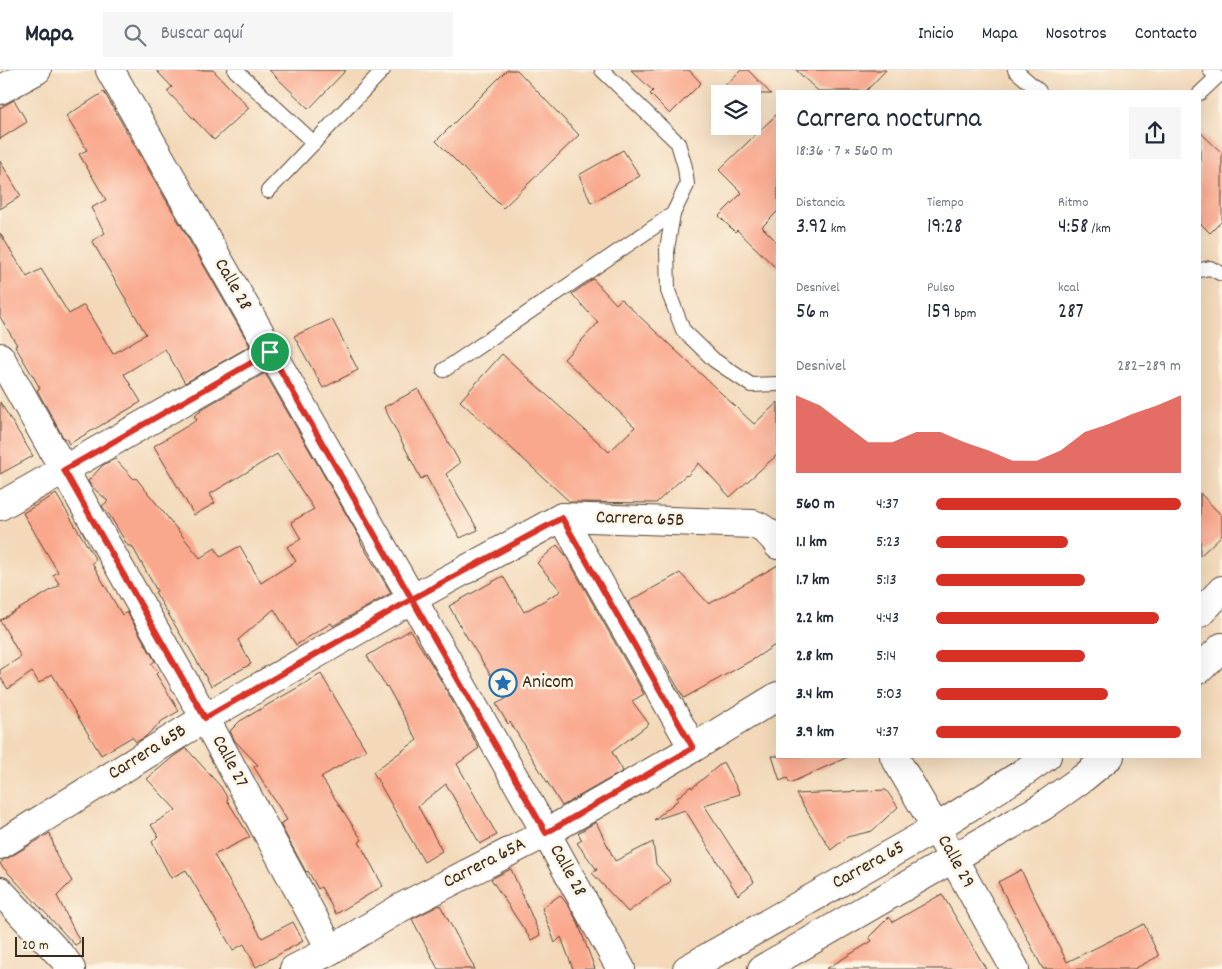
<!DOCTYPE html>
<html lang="es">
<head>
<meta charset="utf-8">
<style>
  :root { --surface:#fff; --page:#f6f6f7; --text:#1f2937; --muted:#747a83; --line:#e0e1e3; --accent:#d93025 }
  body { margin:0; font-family:Dekko,sans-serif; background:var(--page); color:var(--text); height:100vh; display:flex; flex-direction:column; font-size:19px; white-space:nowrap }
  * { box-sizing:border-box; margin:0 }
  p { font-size:16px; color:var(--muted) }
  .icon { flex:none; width:28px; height:28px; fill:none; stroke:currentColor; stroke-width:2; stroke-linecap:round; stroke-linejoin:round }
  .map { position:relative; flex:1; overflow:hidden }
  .details { position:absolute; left:776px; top:20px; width:425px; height:668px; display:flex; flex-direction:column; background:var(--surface); border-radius:0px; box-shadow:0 5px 20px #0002 }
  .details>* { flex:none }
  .fabs { position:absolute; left:711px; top:15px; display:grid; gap:10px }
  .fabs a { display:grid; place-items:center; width:50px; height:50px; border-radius:0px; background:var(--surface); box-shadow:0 5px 20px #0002; font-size:25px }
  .scale { position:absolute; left:15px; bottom:12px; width:69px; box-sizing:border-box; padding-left:5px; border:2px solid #3b2a1e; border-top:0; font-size:14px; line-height:18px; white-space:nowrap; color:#3b2a1e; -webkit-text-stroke:4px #fcf5e5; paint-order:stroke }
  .pin { position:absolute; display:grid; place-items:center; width:42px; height:42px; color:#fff; margin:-21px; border:2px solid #fff; border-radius:50%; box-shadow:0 1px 5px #0007 }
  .round { display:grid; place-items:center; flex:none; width:52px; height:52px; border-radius:0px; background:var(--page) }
  .headline { display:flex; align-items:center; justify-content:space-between; height:85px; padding:0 20px }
  h1 { font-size:28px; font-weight:600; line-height:38px }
  .figures { display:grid; grid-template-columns:repeat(3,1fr); gap:8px; height:85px; padding:5px 20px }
  .figures div { display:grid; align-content:center }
  .figures b { font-size:21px; font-weight:600 }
  .figures small { font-size:14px; font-weight:400 }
  .figures p { font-size:14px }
  .chart { height:140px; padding:10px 20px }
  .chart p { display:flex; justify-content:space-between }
  .chart svg { width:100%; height:90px; margin-top:5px; fill:var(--accent); opacity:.7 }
  ul { padding:0 20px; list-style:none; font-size:16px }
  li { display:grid; grid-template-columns:80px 60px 1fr; align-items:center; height:38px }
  li i { height:12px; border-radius:6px; background:var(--accent) }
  header { display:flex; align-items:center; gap:30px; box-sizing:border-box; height:70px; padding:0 25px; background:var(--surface); border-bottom:1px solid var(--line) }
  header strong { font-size:24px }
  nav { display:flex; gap:28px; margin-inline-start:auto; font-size:18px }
  .search { width:350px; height:45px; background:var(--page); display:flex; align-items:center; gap:12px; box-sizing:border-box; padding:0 18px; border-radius:0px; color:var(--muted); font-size:19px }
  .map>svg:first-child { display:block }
</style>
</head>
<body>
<header>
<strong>Mapa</strong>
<div class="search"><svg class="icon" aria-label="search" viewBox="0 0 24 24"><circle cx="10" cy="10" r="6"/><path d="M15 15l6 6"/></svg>Buscar aquí</div>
<nav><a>Inicio</a><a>Mapa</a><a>Nosotros</a><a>Contacto</a></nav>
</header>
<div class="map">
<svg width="1222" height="899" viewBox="0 0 1222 899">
  <rect width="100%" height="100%" fill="#fcf5e5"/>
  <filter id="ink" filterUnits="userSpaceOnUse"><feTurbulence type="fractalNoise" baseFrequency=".02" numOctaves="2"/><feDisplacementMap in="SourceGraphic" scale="10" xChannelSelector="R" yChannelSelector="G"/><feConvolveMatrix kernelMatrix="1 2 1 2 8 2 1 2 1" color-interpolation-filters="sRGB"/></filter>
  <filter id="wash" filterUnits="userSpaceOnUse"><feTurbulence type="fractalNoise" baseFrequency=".0096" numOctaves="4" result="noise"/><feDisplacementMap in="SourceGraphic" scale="20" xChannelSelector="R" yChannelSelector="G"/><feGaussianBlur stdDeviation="1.12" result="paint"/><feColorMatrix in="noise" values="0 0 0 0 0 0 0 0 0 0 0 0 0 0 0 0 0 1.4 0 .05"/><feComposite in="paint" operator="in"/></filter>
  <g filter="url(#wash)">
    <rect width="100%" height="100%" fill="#f3d9ba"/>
    <g id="blocks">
      <!-- building -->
      <g fill="#f9a88d">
        <polygon points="156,0 213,0 249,38 214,70 167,21 172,17"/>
        <polygon points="269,0 346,0 309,39"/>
        <polygon points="507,0 517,0 579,65 503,138 436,71"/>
        <polygon points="631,0 689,0 701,13 670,44 650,24 653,21"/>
        <polygon points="741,0 748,0 771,24 716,24"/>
        <polygon points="796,0 886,0 866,21 818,21"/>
        <polygon points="104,22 250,276 185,313 165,279 124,304 141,332 69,374 66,368 64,369 37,320 40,318 15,276 17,275 0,247 0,163 27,207 41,199 69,244 84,235 113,284 146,264 92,171 105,163 91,138 106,130 79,84 87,80 66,46"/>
        <polygon points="14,30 27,52 0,69 0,38"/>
        <polygon points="778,43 778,141 762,157 778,173 778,200 737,160 735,162 719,146 742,123 719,100"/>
        <polygon points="1200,62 1222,83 1222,151 1210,163 1200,153"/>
        <polygon points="623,80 640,106 591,133 579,105"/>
        <polygon points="0,91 21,126 0,139"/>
        <polygon points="593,209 616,234 621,229 754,354 778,332 778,384 730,427 699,393 687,406 686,405 656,433 570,432 460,331 502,284 609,382 635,357 564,289 598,253 572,224"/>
        <polygon points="332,249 358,300 323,318 294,266"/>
        <polygon points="265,303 361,470 360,471 391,523 333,556 331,553 296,575 274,539 238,570 251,594 211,616 186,572 185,572 155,522 157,521 132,476 128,476 110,446 102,436 108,431 91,416 88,411 103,395 115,389 134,409 136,408 200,488 215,478 220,487 240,476 261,513 296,491 287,477 301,469 291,452 314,439 277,384 210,424 215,433 194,445 154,376 197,350 194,346 201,341 200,340"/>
        <polygon points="418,319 460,393 446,404 478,460 460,468 426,406 421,409 384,337"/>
        <polygon points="0,332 33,386 0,404"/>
        <polygon points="1200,423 1222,446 1222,465 1200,486"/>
        <polygon points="56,424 96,490 92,493 122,545 127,542 155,591 151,594 158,602 156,604 179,641 162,651 145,667 136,672 132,667 101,685 52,604 39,613 32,602 8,619 0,607 0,600 21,587 0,550 60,515 53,505 58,502 23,443"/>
        <polygon points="557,475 566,486 644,624 632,631 649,654 612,682 623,701 562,736 510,652 508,654 496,634 506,629 468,569 449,536 503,506 524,542 561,521 537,493"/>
        <polygon points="778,495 778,573 754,589 684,628 628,532 680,503 709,534"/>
        <polygon points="410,560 432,595 479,678 457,694 497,765 480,774 446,714 418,736 442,781 424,792 373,702 417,670 387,616 386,617 367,586"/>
        <polygon points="321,604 366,680 321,707 362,770 359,772 383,816 336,844 321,817 318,819 308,801 306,802 280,754 287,750 254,697 258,695 235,671 230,661 240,651"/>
        <polygon points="186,678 221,717 228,729 227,730 250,767 214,785 262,868 293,852 303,871 256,897 244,874 233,880 186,800 171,808 152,772 158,766 151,755 176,740 147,709 174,686"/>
        <polygon points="772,686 850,686 790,713 787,708 780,711"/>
        <polygon points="723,692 740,724 704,735 754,812 738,825 685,740 654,750 678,730 677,728 691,716 692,718"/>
        <polygon points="886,720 898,737 872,761 847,767 831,780 796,724"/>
        <polygon points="596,752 615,791 653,772 656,794 671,811 628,842 592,803 597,800 577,773 582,770 578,763"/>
        <polygon points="50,763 57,787 72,811 57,826 80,872 75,875 0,794 3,790 8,788"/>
        <polygon points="511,799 540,865 531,870 491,809"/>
        <polygon points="1021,800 1067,892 1144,854 1159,886 1134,899 1043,899 998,812"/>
        <polygon points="942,824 986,899 826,899 872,871 869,867 889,847 893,852"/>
        <polygon points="560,825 570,838 578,853 595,899 573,899 561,867 555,873 542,838"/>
        <polygon points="440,835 475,899 438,899 412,849"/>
      </g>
    </g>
  </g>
  <g filter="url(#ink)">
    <use href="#blocks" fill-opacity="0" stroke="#574435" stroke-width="1"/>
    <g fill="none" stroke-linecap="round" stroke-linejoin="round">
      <!-- lane casing -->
      <g stroke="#574435" stroke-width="16">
        <g id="lane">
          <polyline points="235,0 314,73"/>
          <polyline points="1015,0 1039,21"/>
          <polyline points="1200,23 1217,7 1210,0"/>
          <polyline points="268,121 383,0"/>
          <polyline points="673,144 667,179 668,221 683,260 714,290 751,315 778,314"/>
          <polyline points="1200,200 1210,198 1222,204"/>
          <polyline points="444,300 673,144 687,115 685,97 678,73 602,0"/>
        </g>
      </g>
      <!-- street casing -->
      <g stroke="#574435" stroke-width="30">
        <g id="street">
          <polyline points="110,0 546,763 621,899"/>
          <polyline points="0,20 37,0"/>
          <polyline points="0,287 205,648 331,880 294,899"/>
          <polyline points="0,436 270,282"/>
          <polyline points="562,447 693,678"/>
          <polyline points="894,686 936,758 1015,899"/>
          <path d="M0,775L205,648L412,529L562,447L753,454C764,458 772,464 778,475"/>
          <polyline points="0,821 64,889 71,899"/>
          <polyline points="316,888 331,880 402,837 546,763 693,678 778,626"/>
        </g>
      </g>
      <!-- secondary casing -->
      <g stroke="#574435" stroke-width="30">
        <g id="secondary">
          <polyline points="1200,543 1222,520"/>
          <polyline points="1200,599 1222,577"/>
          <polyline points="687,899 936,758 1023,703 1047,686"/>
          <polyline points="762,899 1042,737 1083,708 1110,686"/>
        </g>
      </g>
      <!-- lane -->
      <use href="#lane" stroke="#fff" stroke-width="14"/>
      <!-- street -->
      <use href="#street" stroke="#fff" stroke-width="28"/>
      <!-- secondary -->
      <use href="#secondary" stroke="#fff" stroke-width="28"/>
    </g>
  </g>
  <g fill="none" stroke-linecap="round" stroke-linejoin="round" filter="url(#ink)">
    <!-- route casing -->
    <g stroke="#fff" stroke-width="10">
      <polyline id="route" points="270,282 64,400 205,648 412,529 562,448 693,678 546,763 270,282"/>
    </g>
    <!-- route -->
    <use href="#route" stroke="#d93025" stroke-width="6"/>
  </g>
  <!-- icons -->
  <defs>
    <g id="sight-ring" transform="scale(1.4375)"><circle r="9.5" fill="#fcf5e5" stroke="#1f6fb2" stroke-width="1.5"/><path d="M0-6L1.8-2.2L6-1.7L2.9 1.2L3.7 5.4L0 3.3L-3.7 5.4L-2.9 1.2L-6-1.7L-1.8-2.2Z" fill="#1f6fb2"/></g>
  </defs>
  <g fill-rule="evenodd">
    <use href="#sight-ring" x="503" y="613"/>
  </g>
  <g text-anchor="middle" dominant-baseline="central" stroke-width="5" stroke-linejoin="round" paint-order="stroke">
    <!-- street labels -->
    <g font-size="19" fill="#3b2a1e" stroke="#fcf5e5">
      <text transform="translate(232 215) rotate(60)">Calle 28</text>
      <text transform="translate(640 450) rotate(2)">Carrera 65B</text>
      <text transform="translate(148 683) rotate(-32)">Carrera 65B</text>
      <text transform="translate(229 692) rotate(62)">Calle 27</text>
      <text transform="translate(955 792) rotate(61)">Calle 29</text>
      <text transform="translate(485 794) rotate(-27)">Carrera 65A</text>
      <text transform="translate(869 796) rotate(-29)">Carrera 65</text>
      <text transform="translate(567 801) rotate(61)">Calle 28</text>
    </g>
    <!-- poi labels -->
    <g font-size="19" fill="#3b2a1e" stroke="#fcf5e5" text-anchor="start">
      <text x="522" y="613">Anicom</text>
    </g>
  </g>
</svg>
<div class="fabs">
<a><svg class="icon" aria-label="layers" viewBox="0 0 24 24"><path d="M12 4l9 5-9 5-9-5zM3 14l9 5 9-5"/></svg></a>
</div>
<div class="scale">20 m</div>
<div class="pin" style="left:270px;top:282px;background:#1e9e55"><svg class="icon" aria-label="arrive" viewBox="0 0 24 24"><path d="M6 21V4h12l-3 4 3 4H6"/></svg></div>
<section class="details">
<div class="headline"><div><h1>Carrera nocturna</h1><p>18:36 · 7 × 560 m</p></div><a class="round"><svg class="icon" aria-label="share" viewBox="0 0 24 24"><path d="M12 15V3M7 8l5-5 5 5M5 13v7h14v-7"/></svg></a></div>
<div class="figures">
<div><p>Distancia</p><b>3.92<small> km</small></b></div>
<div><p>Tiempo</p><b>19:28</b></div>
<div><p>Ritmo</p><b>4:58<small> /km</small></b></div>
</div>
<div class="figures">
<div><p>Desnivel</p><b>56<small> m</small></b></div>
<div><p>Pulso</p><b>159<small> bpm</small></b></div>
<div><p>kcal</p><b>287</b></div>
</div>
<div class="chart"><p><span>Desnivel</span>282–289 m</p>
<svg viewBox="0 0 160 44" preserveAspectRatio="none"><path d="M0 44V6L10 11L20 20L30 29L40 29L50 24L60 24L70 29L80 33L90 38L100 38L110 33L120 24L130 20L140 15L150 11L160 6V44z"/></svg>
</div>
<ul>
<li><b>560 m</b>4:37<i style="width:100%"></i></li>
<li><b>1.1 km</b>5:23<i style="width:54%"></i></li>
<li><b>1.7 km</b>5:13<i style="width:61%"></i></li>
<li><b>2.2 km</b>4:43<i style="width:91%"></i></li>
<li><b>2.8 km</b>5:14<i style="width:61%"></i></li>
<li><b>3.4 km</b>5:03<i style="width:70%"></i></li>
<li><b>3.9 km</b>4:37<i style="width:100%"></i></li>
</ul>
</section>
</div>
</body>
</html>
